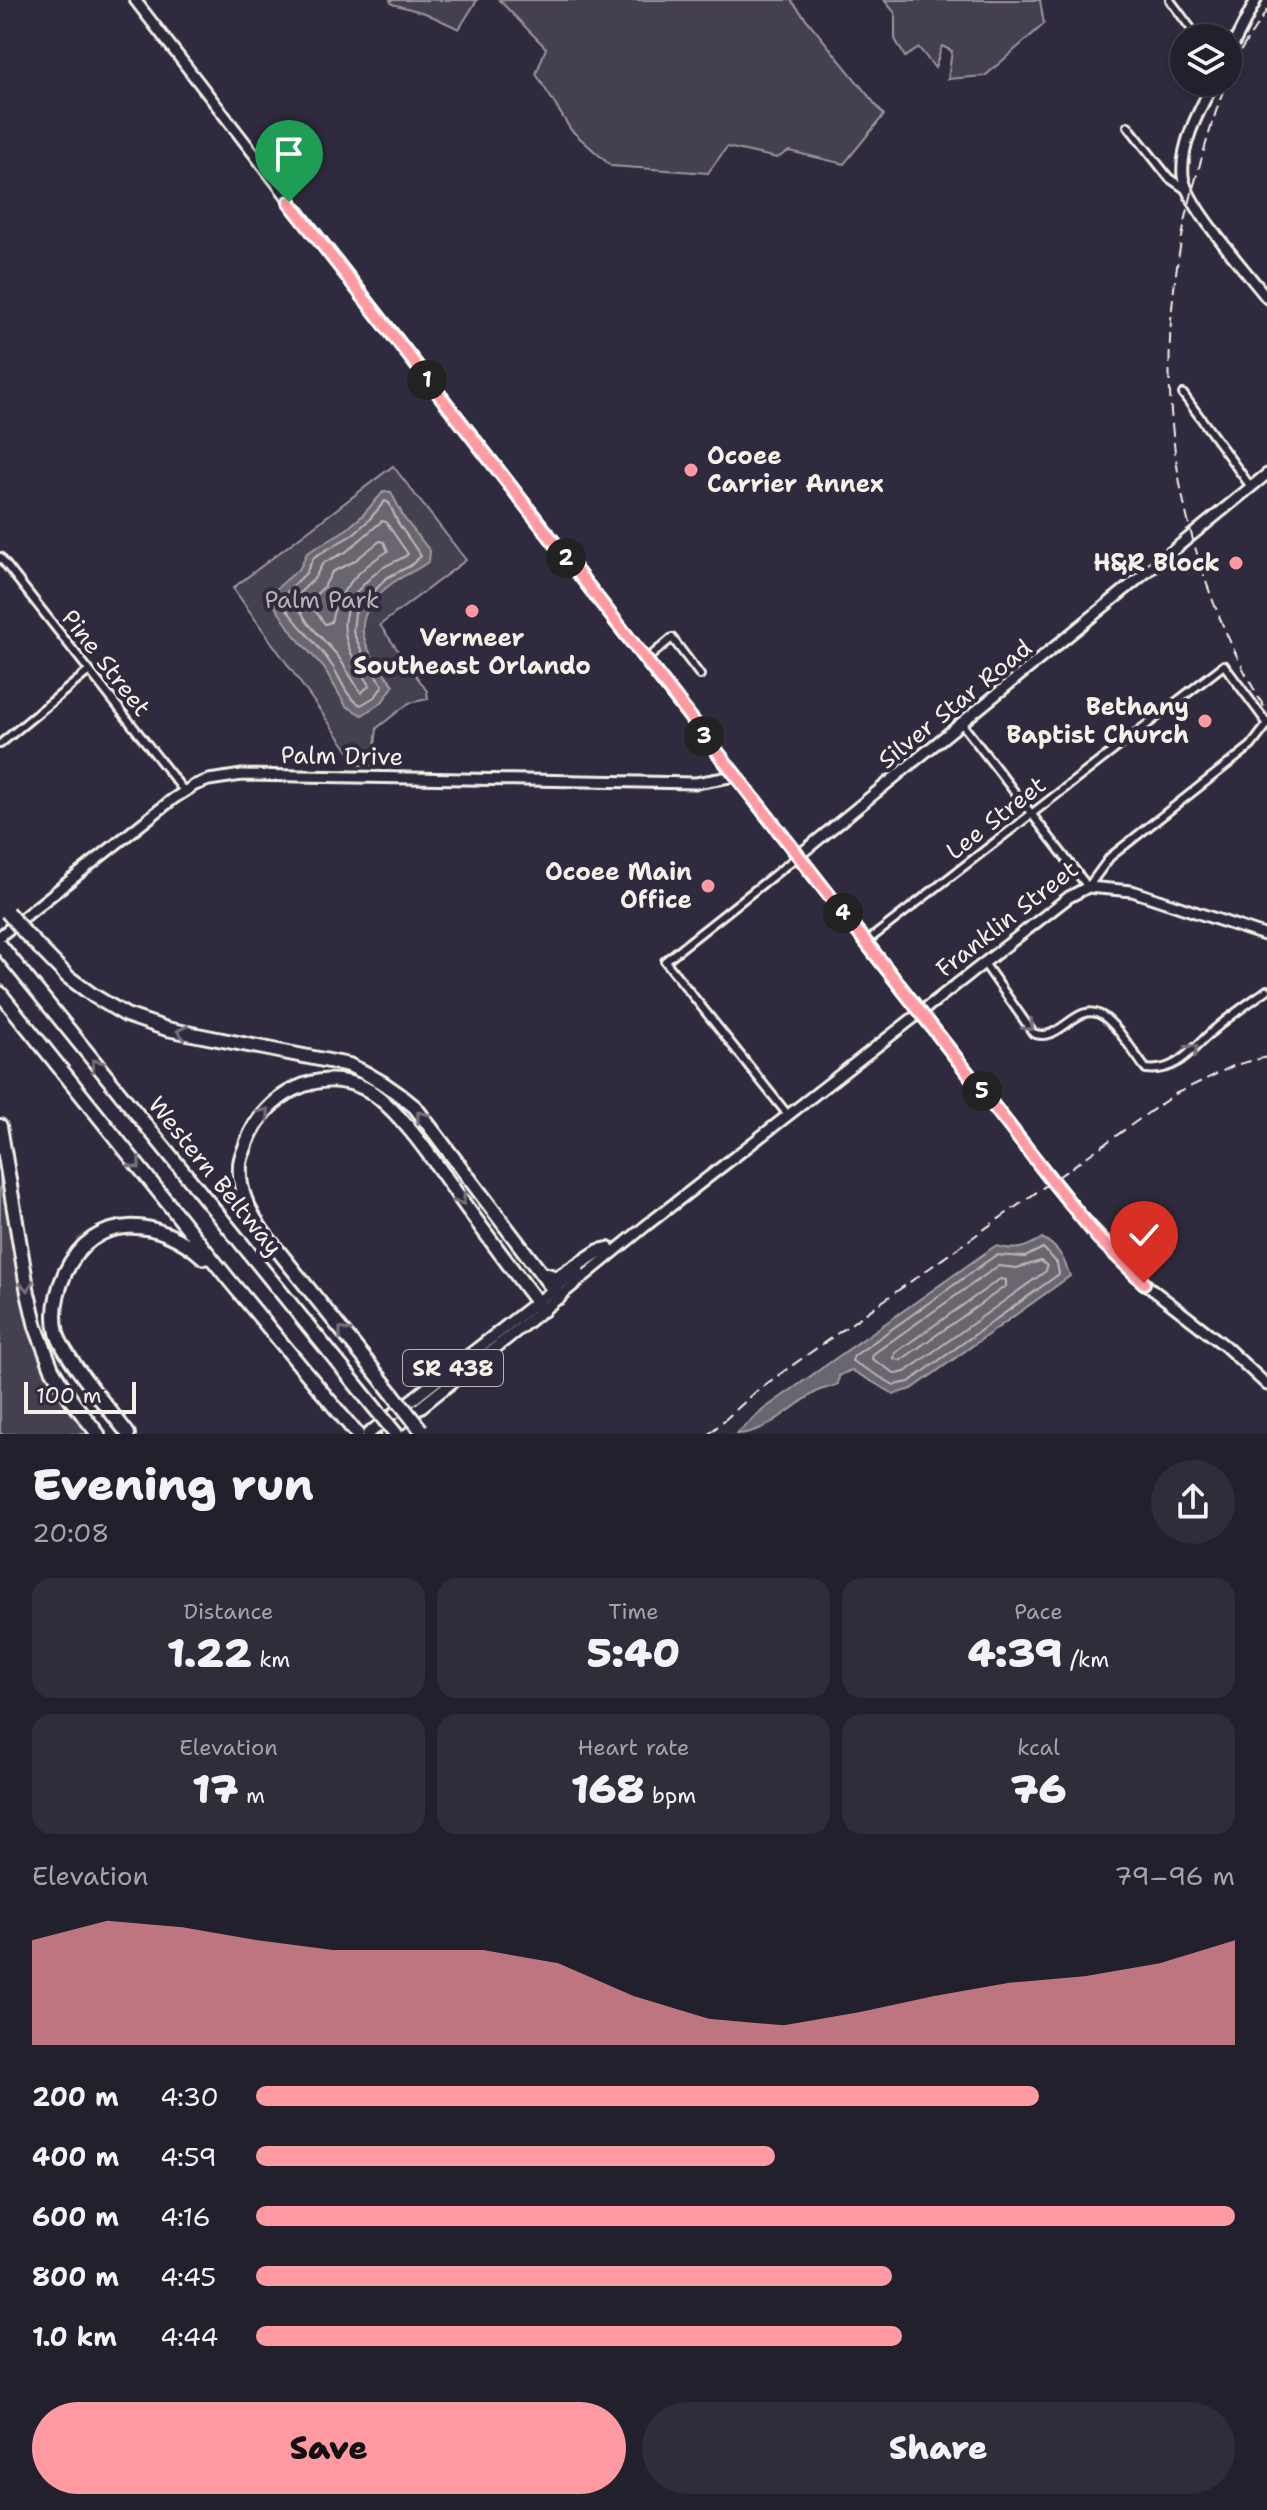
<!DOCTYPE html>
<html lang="en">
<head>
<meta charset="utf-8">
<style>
  :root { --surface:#23202e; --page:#2f2d3a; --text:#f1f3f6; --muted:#a3a3aa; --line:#403e4a; --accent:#ff9aa2 }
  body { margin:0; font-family:"Shantell Sans",sans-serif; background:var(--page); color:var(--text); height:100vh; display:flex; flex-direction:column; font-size:30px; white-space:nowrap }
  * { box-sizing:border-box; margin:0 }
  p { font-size:26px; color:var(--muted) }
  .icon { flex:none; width:44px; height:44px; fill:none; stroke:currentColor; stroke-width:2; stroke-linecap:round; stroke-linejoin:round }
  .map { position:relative; height:1434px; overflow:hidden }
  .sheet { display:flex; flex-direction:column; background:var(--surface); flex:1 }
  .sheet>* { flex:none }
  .buttons { position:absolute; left:1170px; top:24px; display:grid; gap:16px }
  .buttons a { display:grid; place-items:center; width:72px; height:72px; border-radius:50%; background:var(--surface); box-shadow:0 2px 6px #0004,0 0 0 2px var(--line); font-size:40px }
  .scale { position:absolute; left:24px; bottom:20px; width:112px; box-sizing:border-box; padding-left:8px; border:4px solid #f4f1e8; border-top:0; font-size:22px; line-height:28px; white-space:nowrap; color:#f4f1e8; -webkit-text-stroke:6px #2f2a3d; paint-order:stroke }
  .pin { position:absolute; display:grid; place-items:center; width:68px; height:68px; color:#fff; margin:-82px -34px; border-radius:50% 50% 50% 0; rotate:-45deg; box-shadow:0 0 8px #0007 }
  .pin .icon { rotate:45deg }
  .km { position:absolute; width:40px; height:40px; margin:-20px; border-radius:50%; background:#222; color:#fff; font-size:22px; line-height:40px; text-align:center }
  .round { display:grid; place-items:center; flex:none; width:84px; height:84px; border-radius:42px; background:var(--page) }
  .overview { display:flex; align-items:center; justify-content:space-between; height:136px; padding:0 32px }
  h1 { font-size:44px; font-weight:800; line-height:60px }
  .stats { display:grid; grid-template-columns:repeat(3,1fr); gap:12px; height:136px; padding:8px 32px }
  .stats div { display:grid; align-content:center; border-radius:20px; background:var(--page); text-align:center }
  .stats b { font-size:40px; font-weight:800 }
  .stats small { font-size:22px; font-weight:400 }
  .stats p { font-size:22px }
  .chart { height:224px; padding:16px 32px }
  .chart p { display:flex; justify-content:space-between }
  .chart svg { width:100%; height:144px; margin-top:8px; fill:var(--accent); opacity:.7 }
  .primary-button { display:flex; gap:16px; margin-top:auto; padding:16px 32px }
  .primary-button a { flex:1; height:92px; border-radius:48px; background:var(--accent); color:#111; font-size:32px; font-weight:800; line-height:92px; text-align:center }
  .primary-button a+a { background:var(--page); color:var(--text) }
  ul { padding:0 32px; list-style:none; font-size:26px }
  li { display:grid; grid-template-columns:128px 96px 1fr; align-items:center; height:60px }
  li i { height:20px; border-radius:10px; background:var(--accent) }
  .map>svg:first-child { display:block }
</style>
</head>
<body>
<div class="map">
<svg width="1267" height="1434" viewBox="0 0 1267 1434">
  <rect width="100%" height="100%" fill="#2f2a3d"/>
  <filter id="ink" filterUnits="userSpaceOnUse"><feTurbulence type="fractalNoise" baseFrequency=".0125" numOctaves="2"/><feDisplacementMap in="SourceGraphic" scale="16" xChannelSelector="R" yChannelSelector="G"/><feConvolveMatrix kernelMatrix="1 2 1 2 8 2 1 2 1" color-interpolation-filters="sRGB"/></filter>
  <g filter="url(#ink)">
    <!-- green -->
    <g fill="#454050" stroke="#9c989c" stroke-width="2">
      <polygon points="390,0 477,0 459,29 425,13 392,4"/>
      <polygon points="499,0 791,0 884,115 844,164 789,151 777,158 727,147 708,173 611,166 571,130 536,74 546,48"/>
      <polygon points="884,0 1040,0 1044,24 985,76 948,79 952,51 942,46 935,68 919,48 905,57 895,39 895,13"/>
      <polygon points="393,466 466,560 380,625 427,691 428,699 409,703 377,728 373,765 359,765 233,588"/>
      <polygon points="0,1126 36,1327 72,1401 97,1434 0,1434"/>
    </g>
    <!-- water -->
    <g fill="#6a6670" stroke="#a19ea0" stroke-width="2">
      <path d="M384,491L391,492L404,518L430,551L429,561C417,571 403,575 391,584C345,619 362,648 394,685L382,702L362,715L346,706L324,668L294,635L274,605L273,596L276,589L300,568L307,553L347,529L362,516Z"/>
      <path d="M1042,1238C1059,1247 1064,1259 1070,1276L912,1389L894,1394L851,1370L839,1376L838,1384C833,1387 826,1388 820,1390C792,1404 769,1434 736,1434L764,1409L995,1246C1016,1251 1024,1249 1042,1238Z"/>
    </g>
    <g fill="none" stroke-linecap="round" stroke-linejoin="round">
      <!-- shore -->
      <g stroke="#bdb9b8" stroke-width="2">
        <path d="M385,501L389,503L398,523L421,556L410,566L386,578L355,613L353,632L369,667L383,685L376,696L361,705C345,697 341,678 331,664C317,643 297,625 282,603L281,598L306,573L314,557L352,535L368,521Z"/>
        <path d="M382,521L386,522L408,554C400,561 389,563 381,569C330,607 338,639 370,685L361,693L338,656L308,623L293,599L314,579L323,563L346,552Z"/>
        <path d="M380,541L384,542L388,551C361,567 337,591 331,622L325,624L310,604V600L324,587L332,572L353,562Z"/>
        <polygon points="1043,1248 1057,1263 1059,1274 909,1382 894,1385 852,1361 854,1356 996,1255 1025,1257"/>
        <polygon points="1041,1261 1047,1266 1046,1271 905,1372 896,1374 872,1359 873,1354 998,1266 1017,1268"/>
        <polygon points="1000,1279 1006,1280 1006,1286 901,1360 894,1359 895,1353"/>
      </g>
      <!-- street casing -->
      <g stroke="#f4f1e8" stroke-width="12">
        <g id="street">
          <polyline points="1170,0 1198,38"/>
          <polyline points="1128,126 1169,178 1185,189"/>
          <polyline points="1183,394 1251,487"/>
          <polyline points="0,557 184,791"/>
          <polyline points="646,660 672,638 700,675"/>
          <polyline points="962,724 1088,887 1110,857 1251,746 1267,725"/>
          <polyline points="0,744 89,671"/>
          <polyline points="866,942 1224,665 1267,723"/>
          <path d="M984,963L1033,1033C1059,1045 1076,1001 1101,1015C1116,1023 1135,1055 1146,1069C1178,1073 1193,1047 1215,1029C1231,1015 1249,1003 1267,990"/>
          <polyline points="788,1115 665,961 798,856"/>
        </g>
      </g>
      <!-- secondary casing -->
      <g stroke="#f4f1e8" stroke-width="15">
        <g id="secondary">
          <polyline points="135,0 717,753 1078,1213 1144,1283 1225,1346 1267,1385"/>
          <polyline points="1228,55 1256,0"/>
          <path d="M1214,82C1200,109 1180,144 1183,176C1186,205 1247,272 1267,298"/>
          <polyline points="798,856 1267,474"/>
          <polyline points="0,936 173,799 195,785 209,780 242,775 696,783 735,776"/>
          <polyline points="559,1297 648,1224 1069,897 1088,887 1132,891 1267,936"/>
          <polyline points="537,1302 579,1270"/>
        </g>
      </g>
      <!-- primary casing -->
      <g stroke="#f4f1e8" stroke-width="16">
        <g id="primary">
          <polyline points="368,1434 537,1302"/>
          <polyline points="387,1434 559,1297"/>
        </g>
      </g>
      <!-- highway casing -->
      <g stroke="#f4f1e8" stroke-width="18">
        <g id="highway">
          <path d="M25,933L68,977L94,996L126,1015L167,1029L349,1065C374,1076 394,1089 415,1107L559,1297"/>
          <polyline points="0,945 374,1407"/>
          <polyline points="0,993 230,1281 357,1434"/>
          <polyline points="0,1126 28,1293 36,1327 52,1369 72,1401 98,1434"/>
          <polyline points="541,1273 557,1278 599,1251 608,1249"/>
          <path d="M392,1393L263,1232C249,1211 238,1191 240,1165C240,1157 245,1149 247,1142C265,1095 317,1066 364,1088C399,1105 444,1176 467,1208C492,1242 517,1276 543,1310"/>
          <path d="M128,1434C112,1412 62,1355 57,1333C52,1312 57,1291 65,1273C94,1211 159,1217 204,1258"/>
        </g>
      </g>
      <!-- street -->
      <use href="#street" stroke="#2f2a3d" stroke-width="6"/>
      <!-- secondary -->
      <use href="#secondary" stroke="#2f2a3d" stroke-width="9"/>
      <!-- primary -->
      <use href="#primary" stroke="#2f2a3d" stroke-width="10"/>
      <!-- highway -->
      <use href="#highway" stroke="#2f2a3d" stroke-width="12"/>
      <!-- rail -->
      <g stroke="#f4f1e8" stroke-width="2" stroke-dasharray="12 6" stroke-linecap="butt">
        <path d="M1267,10C1258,25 1246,40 1238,56C1222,88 1210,130 1200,164C1143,354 1166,542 1267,712"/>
        <polyline points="709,1434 759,1389 1175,1094 1235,1065 1267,1057"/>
      </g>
      <!-- highway-bridge casing -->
      <g stroke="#f4f1e8" stroke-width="18" stroke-linecap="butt">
        <g id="highway-bridge">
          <polyline points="7,912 25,933"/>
          <polyline points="392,1393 421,1430"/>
          <polyline points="374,1407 396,1434"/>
        </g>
      </g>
      <!-- highway-bridge -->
      <use href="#highway-bridge" stroke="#2f2a3d" stroke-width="12"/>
    </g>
    <!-- one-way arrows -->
    <defs><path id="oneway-chevron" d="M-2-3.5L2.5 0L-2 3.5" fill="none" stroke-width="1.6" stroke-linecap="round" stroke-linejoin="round" transform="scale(2)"/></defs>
    <g stroke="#747079">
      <use href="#oneway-chevron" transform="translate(1029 1026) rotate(45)"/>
      <use href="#oneway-chevron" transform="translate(182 1032) rotate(-169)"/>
      <use href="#oneway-chevron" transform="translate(1193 1049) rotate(-43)"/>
      <use href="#oneway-chevron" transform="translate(96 1064) rotate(-129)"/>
      <use href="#oneway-chevron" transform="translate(265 1113) rotate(-51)"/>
      <use href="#oneway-chevron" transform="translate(421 1116) rotate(-129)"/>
      <use href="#oneway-chevron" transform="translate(136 1164) rotate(51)"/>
      <use href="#oneway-chevron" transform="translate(461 1200) rotate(54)"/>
      <use href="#oneway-chevron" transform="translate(27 1286) rotate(80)"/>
      <use href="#oneway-chevron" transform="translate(343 1332) rotate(-129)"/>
    </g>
  </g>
  <g fill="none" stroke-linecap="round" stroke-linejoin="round" filter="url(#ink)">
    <!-- route casing -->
    <g stroke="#fff" stroke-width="16">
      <polyline id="route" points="289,202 1052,1181 1098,1238 1144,1283"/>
    </g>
    <!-- route -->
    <use href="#route" stroke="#ff9aa2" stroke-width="10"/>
  </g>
  <!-- markers -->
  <g fill="#ff9aa2" stroke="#2f2a3d" stroke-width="3">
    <circle cx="691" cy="470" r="8"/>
    <circle cx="1236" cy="563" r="8"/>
    <circle cx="472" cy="611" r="8"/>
    <circle cx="1205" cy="721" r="8"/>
    <circle cx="708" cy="886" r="8"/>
  </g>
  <g text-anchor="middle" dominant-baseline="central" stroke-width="8" stroke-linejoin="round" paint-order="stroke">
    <!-- shield labels -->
    <rect fill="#2f2a3d" stroke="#b9b5b5" stroke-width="2" x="403" y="1350" width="100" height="36" rx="6"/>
    <g font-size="22" font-weight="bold" fill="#f4f1e8">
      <text x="453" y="1368">SR 438</text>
    </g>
    <!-- poi labels -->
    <g font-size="24" font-weight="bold" fill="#f4f1e8" stroke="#2f2a3d" text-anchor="end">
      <text x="707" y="456" text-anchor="start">Ocoee<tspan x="707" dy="28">Carrier Annex</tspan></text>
      <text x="1220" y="563">H&amp;R Block</text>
      <text x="472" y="638" text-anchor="middle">Vermeer<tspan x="472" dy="28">Southeast Orlando</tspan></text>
      <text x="1189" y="707">Bethany<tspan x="1189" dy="28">Baptist Church</tspan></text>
      <text x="692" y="872">Ocoee Main<tspan x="692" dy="28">Office</tspan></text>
    </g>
    <!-- park labels -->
    <g font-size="24" fill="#b7b3b3" stroke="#2f2a3d">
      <text x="322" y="600">Palm Park</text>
    </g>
    <!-- street labels -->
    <g font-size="24" fill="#f4f1e8" stroke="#2f2a3d">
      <text transform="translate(106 663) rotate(52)">Pine Street</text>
      <text transform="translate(955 704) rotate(-39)">Silver Star Road</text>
      <text transform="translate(342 756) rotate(1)">Palm Drive</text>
      <text transform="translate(996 818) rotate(-38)">Lee Street</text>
      <text transform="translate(1007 919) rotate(-38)">Franklin Street</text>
      <text transform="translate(215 1176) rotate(51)">Western Beltway</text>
    </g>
  </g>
</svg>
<div class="buttons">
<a><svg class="icon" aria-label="layers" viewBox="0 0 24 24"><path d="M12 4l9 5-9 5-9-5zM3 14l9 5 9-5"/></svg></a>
</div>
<div class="scale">100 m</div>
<div class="pin" style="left:289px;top:202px;background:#1e9e55"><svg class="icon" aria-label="arrive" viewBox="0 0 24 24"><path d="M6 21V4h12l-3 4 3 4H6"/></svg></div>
<div class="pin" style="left:1144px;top:1283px;background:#d93025"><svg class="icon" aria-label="check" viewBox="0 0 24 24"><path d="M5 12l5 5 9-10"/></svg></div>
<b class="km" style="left:427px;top:380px">1</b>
<b class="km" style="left:566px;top:558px">2</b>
<b class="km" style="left:704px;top:736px">3</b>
<b class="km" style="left:843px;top:913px">4</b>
<b class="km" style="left:982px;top:1091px">5</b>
</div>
<section class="sheet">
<div class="overview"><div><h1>Evening run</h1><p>20:08</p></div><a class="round"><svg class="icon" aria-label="share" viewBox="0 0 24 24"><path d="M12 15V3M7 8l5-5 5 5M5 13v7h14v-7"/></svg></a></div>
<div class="stats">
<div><p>Distance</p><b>1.22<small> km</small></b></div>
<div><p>Time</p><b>5:40</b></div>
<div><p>Pace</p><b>4:39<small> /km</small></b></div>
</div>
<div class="stats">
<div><p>Elevation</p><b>17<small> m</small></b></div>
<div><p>Heart rate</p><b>168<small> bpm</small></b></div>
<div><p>kcal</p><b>76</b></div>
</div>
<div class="chart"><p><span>Elevation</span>79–96 m</p>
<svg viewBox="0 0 160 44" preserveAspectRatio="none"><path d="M0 44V12L10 6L20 8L30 12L40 15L50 15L60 15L70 19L80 29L90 36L100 38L110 34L120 29L130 25L140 23L150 19L160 12V44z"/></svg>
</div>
<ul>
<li><b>200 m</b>4:30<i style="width:80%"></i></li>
<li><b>400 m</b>4:59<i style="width:53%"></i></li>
<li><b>600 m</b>4:16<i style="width:100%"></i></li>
<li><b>800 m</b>4:45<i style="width:65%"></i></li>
<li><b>1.0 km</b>4:44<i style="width:66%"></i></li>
</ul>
<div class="primary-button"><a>Save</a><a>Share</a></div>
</section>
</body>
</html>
